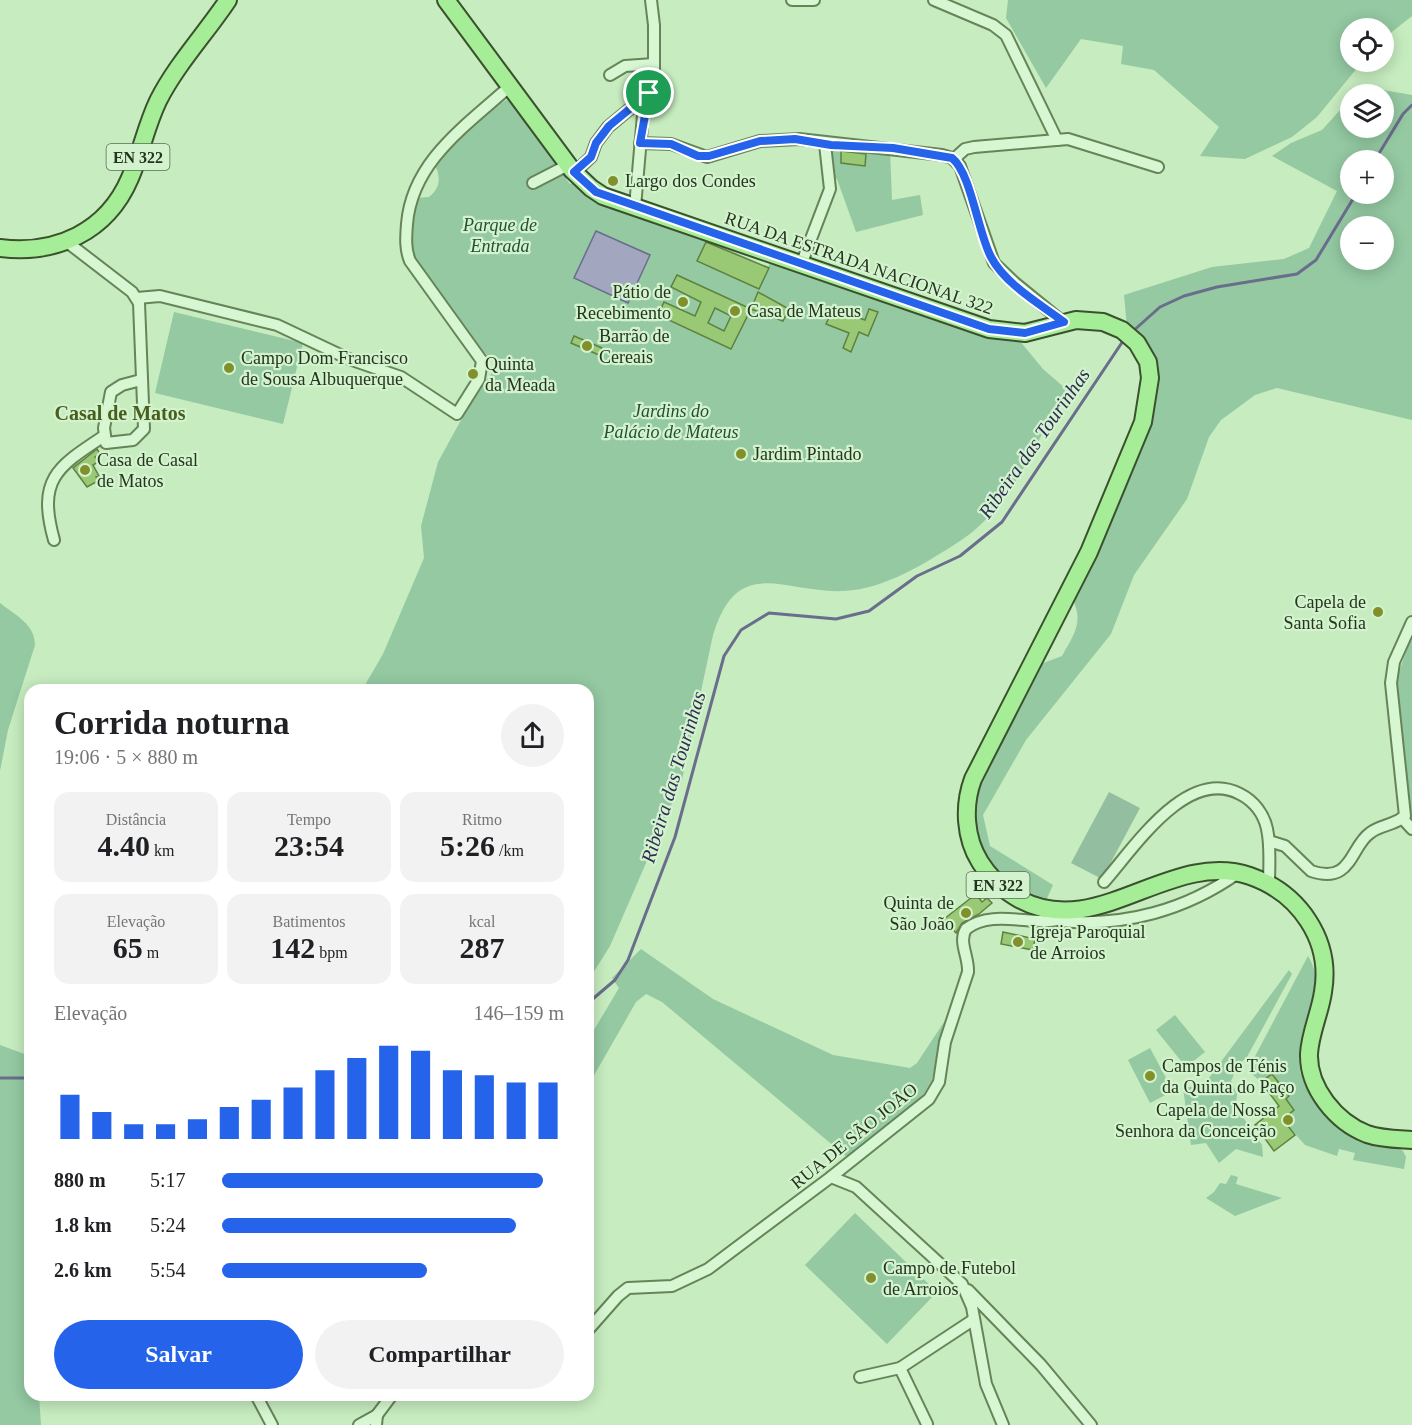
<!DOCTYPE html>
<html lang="pt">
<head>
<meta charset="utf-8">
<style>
  :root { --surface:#fff; --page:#f2f2f2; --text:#202124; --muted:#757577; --accent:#2563eb }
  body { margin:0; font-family:Georgia,serif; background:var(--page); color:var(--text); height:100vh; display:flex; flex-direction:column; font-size:22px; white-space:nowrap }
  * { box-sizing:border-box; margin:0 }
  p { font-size:20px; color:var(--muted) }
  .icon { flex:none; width:33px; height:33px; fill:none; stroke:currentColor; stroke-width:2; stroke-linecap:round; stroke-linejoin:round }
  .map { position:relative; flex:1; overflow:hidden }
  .drawer { position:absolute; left:24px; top:684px; width:570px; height:717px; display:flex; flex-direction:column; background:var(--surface); border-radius:18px; box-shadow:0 3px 15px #0003 }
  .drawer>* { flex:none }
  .tools { position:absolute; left:1340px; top:18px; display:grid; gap:12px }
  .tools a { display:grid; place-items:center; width:54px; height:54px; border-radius:50%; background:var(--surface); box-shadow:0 3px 15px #0003; font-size:30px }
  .pin { position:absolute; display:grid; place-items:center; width:51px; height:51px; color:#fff; margin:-26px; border:3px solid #fff; border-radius:50%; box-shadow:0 2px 6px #0007 }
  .round { display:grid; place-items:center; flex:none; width:63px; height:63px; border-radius:32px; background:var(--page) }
  .head { display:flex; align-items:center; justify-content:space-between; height:102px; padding:0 30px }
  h1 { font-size:33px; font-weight:800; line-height:45px }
  .figures { display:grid; grid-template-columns:repeat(3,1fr); gap:9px; height:102px; padding:6px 30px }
  .figures div { display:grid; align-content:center; border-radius:15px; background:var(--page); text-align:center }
  .figures b { font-size:30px; font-weight:800 }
  .figures small { font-size:16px; font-weight:400 }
  .figures p { font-size:16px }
  .chart { height:168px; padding:12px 30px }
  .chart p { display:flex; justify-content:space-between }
  .chart svg { width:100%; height:108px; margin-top:6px; stroke:var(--accent); stroke-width:6 }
  .button { display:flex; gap:12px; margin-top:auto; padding:12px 30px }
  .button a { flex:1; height:69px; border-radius:36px; background:var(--accent); color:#fff; font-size:24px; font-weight:800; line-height:69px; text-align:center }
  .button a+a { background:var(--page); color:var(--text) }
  ul { padding:0 30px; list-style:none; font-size:20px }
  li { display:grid; grid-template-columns:96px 72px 1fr; align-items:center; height:45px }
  li i { height:15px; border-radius:8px; background:var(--accent) }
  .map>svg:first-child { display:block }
</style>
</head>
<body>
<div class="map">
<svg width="1412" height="1425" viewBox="0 0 1412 1425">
  <rect width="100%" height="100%" fill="#c6ecbf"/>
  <!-- green -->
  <g fill="#94c9a2" fill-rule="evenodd">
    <polygon points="1008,0 1412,0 1412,16 1383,39 1383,28 1350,28 1350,62 1362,62 1317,117 1292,137 1245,159 1200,156 1219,127 1154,70 1121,64 1123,46 1081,39 1046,88 1006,18"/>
    <path d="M1360,86L1412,95V420L1277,388L1255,395L1221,420L1209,437L1187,499L1134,575L1111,634L1026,740L983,815L990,846L1053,885L1045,903L1029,897L995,874L977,841L973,794L1038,665L1062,656C1073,636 1084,623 1073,600L1154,399L1127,327L1124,295L1212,267L1284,259L1309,248L1337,191L1272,156L1291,143L1322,130L1350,99V128H1383V94H1354ZM1350,160H1383V194H1350ZM1350,226H1383V260H1350Z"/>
    <path d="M506,100L514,101L567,175L566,179L570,184L575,183L768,267L771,261L983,336L1019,340L1043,369L1066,389C1037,440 1011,508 960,541C926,563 885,589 844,591C784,594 738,553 713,635L682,780L610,946L588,981V690H362L383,654L424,558L421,526L438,462L466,411L497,365L484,352L415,261L410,233L417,198L429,197C441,188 441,175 434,164L476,122Z"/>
    <polygon points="827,146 890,150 892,200 920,195 923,215 856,232 837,179 831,176"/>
    <polygon points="174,312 303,343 283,424 155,393"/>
    <path d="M0,603C15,615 35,624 35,645L8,730L0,771Z"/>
    <polygon points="1412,634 1412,812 1410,814 1395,684"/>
    <polygon points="641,949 713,999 833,1055 910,1068 917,1063 944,1022 932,1080 922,1097 848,1158 662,1002 646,994 636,1002 588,1086 588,1040 619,988 612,978"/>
    <path d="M1308,956C1343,1015 1254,1051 1333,1119C1352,1136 1383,1136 1403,1151L1406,1157L1404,1169L1353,1160L1355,1153L1339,1149L1337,1156L1305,1145L1288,1126V1115L1294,1110L1286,1099L1288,1096L1272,1074L1261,1082L1252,1074V1062Z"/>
    <polygon points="1289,970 1292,974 1247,1057 1238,1065 1231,1081 1237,1094 1236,1107 1262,1145 1263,1157 1236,1149 1219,1163 1206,1143 1191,1145 1183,1088 1202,1085 1209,1078"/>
    <polygon points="1175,1015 1205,1052 1186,1067 1156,1030"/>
    <polygon points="0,1045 30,1056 30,1395 39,1395 41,1425 0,1425"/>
    <polygon points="1150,1048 1173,1091 1150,1103 1128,1060"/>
    <polygon points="1231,1175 1238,1177 1236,1184 1282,1198 1235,1216 1206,1198 1214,1192 1220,1183 1226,1184"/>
    <polygon points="855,1213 937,1292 887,1344 805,1265"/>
  </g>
  <!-- cemetery -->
  <polygon fill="#93be9f" points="1109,792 1140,808 1102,879 1071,863"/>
  <!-- water -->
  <polygon fill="#a2a6be" stroke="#6a6d8b" stroke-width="1.5" points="596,231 650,255 628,303 574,278"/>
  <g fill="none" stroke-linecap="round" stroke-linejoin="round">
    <!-- stream -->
    <g stroke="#6a6d8b" stroke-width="3">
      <polyline points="1375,160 1403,114 1412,105"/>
      <polyline points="1132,332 1160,307 1184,296 1217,287 1297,274 1316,260 1356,194"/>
      <polyline points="588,1003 615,980 628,960 675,837 724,656 741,630 769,613 836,619 869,611 917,576 960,556 1002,522 1125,338"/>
      <polyline points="0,1078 30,1078"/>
    </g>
  </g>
  <!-- building -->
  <g fill="#9ac976" stroke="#5d823f" stroke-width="1.5" fill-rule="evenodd">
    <polygon points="841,151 866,154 865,166 841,163"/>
    <polygon points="706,242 769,268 759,289 697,261"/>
    <path d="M677,275L751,309L758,292L789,309L783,321L751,309L731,349L658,315L664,302L695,316L701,302L671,287ZM715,308L731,316L724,331L708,323Z"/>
    <polygon points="833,309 865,320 869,309 878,312 868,336 859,332 851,352 843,348 849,333 826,324"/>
    <polygon points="574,336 602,348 599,355 571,343"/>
    <polygon points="97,449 100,454 95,457 98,462 93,465 99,476 96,477 98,481 87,487 73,468"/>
    <polygon points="976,894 982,902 987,898 992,903 979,914 962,923 956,933 944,919"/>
    <polygon points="1003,932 1035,939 1033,950 1001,944"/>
    <polygon points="1272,1074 1289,1096 1286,1099 1294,1110 1288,1115 1293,1122 1288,1126 1295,1135 1274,1151 1255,1125 1279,1106 1261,1082"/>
  </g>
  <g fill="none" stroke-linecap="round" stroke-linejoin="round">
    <!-- street casing -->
    <g stroke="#668458" stroke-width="14">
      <g id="street">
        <polyline points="792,0 814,0"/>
        <polyline points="934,0 993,25 1006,35 1057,140"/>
        <polyline points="610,75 625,66 654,64"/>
        <polyline points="640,143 671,144 707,157 760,141 799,139 942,155 952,158 960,166 994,263 1015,283 1064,323"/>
        <polyline points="954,159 965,149 974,147 1068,139 1158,167"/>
        <polyline points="574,173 591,157 596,143 608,127 649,93"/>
        <polyline points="533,183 568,165"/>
        <polyline points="635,207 643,115 654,70 654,25 651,0"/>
        <polyline points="67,242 132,292 139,303 144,429 133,440 106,443 104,428 111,392 122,385 141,380"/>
        <polyline points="801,265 830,189 825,144"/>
        <path d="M137,298L160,296L277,325L349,359L401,377L457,414L479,379L482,361L410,261C405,249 406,237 407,224C412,161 467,125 510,86"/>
        <path d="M54,540C37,479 57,467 104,436"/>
        <polyline points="1402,818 1412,829"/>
        <path d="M1269,841L1285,846L1311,871C1352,885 1350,847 1370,833C1380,825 1395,825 1405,816L1391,683L1394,662L1412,622"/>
        <path d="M1104,882C1134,848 1187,766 1240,794C1254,801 1264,814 1267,829C1271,847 1269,867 1269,885"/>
        <path d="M1061,921C1124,927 1186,910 1238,873"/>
        <polyline points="831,1177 856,1187 962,1284 972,1307 986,1384 1003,1425"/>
        <polyline points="968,1290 1041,1365 1091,1425"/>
        <path d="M588,1330L618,1296L628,1288L672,1286L708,1269L831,1177L929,1099L939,1082L945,1042L968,972C969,957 958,942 966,929C998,904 1050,936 1076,911"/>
        <polyline points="900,1368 927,1424"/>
        <polyline points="860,1377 900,1368 973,1320"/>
        <polyline points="256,1395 272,1425"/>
        <polyline points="377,1415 392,1395"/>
        <polyline points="359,1425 377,1415 376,1425"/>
      </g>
    </g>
    <!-- primary casing -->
    <g stroke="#3b512d" stroke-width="20">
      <g id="primary">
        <path d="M446,0L572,170L591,188L603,196L989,329L1025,333L1076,320L1103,322L1122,330L1137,343L1148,362L1150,378L1143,422L1089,552L973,779C963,806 965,838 980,862C990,878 1003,890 1019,899C1098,942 1170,849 1250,876C1299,893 1332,940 1323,992C1320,1013 1310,1033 1309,1054C1308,1088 1336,1122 1367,1134C1381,1139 1397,1139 1412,1140"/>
        <path d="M0,248C56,255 107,232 130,178C141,153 146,126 158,101C176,65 206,33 228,0"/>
      </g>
    </g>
    <!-- street -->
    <use href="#street" stroke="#d7f7d2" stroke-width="10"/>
    <!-- primary -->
    <use href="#primary" stroke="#a5ee97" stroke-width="16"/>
  </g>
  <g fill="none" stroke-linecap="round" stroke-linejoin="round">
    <!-- route casing -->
    <g stroke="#fff" stroke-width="12">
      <path id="route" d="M649,93L640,143L671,144L698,156H709L760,141L795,139L831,145L893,148L952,158C971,173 978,233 991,257C1005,284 1040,304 1064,322L1025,333L989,329L596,192L574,172L591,157L596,143L609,126Z"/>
    </g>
    <!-- route -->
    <use href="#route" stroke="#2563eb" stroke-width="8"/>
  </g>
  <!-- markers -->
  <g fill="#81902b" stroke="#d3f3ce" stroke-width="2">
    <circle cx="613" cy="181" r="6"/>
    <circle cx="683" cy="302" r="6"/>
    <circle cx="735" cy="311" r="6"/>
    <circle cx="587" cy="346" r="6"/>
    <circle cx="229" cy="368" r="6"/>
    <circle cx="473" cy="374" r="6"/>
    <circle cx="741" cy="454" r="6"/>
    <circle cx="85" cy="470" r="6"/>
    <circle cx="1378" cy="612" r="6"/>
    <circle cx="966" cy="913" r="6"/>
    <circle cx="1018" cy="942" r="6"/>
    <circle cx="1150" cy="1076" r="6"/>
    <circle cx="1288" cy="1120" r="6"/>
    <circle cx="871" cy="1278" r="6"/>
  </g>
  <g text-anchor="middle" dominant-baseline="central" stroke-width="4.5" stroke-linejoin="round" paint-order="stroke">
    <!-- shield labels -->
    <g fill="#d3f3ce" stroke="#596d51" stroke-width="1.5">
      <rect x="106.5" y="144" width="63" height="26" rx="4.5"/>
      <rect x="966.5" y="872" width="63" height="26" rx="4.5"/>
    </g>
    <g font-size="16" font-weight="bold" fill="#25341c">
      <text x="138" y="157">EN 322</text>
      <text x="998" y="885">EN 322</text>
    </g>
    <!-- poi labels -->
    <g font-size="18" fill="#25341c" stroke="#d3f3ce" text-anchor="start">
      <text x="625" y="181">Largo dos Condes</text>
      <text x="671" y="292" text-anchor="end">Pátio de<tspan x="671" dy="21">Recebimento</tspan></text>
      <text x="747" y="311">Casa de Mateus</text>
      <text x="599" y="336">Barrão de<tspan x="599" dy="21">Cereais</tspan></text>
      <text x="241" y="358">Campo Dom Francisco<tspan x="241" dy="21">de Sousa Albuquerque</tspan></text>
      <text x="485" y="364">Quinta<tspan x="485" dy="21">da Meada</tspan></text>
      <text x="753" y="454">Jardim Pintado</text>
      <text x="97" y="460">Casa de Casal<tspan x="97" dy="21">de Matos</tspan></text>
      <text x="1366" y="602" text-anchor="end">Capela de<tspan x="1366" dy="21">Santa Sofia</tspan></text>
      <text x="954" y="903" text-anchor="end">Quinta de<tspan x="954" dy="21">São João</tspan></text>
      <text x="1030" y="932">Igreja Paroquial<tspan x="1030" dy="21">de Arroios</tspan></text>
      <text x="1162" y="1066">Campos de Ténis<tspan x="1162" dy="21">da Quinta do Paço</tspan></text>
      <text x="1276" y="1110" text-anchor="end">Capela de Nossa<tspan x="1276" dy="21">Senhora da Conceição</tspan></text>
      <text x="883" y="1268">Campo de Futebol<tspan x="883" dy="21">de Arroios</tspan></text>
    </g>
    <!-- park labels -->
    <g font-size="18" font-style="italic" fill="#244f35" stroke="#d3f3ce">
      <text x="500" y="225">Parque de<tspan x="500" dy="21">Entrada</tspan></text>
      <text x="671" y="411">Jardins do<tspan x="671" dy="21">Palácio de Mateus</tspan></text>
    </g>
    <!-- street labels -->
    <g font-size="18" fill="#25341c" stroke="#d3f3ce">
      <text transform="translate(859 263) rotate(19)">RUA DA ESTRADA NACIONAL 322</text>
      <text transform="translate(854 1136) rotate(-39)">RUA DE SÃO JOÃO</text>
    </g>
    <!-- neighbourhood labels -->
    <g font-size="20" font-weight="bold" fill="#475e1d" stroke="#d3f3ce">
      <text x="120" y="413">Casal de Matos</text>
    </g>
    <!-- water labels -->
    <g font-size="20" font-style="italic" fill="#2f2c53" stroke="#d3f3ce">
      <text transform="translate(1034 443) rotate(-55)">Ribeira das Tourinhas</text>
      <text transform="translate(673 777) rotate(-73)">Ribeira das Tourinhas</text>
    </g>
  </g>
</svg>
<div class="tools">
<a><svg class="icon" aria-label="locate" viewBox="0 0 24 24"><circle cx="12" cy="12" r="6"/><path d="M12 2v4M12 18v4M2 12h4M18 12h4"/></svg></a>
<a><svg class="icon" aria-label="layers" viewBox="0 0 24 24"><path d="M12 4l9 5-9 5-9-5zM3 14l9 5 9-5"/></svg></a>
<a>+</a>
<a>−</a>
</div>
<div class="pin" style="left:649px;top:93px;background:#1e9e55"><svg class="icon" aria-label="arrive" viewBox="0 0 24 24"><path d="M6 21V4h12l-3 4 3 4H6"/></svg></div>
<section class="drawer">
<div class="head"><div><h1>Corrida noturna</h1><p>19:06 · 5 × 880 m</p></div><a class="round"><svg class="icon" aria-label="share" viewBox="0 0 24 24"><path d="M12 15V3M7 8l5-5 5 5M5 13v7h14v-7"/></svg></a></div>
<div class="figures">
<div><p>Distância</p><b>4.40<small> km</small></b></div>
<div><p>Tempo</p><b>23:54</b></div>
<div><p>Ritmo</p><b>5:26<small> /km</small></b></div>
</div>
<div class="figures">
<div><p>Elevação</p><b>65<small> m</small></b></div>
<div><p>Batimentos</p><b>142<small> bpm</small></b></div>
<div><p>kcal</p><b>287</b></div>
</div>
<div class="chart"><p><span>Elevação</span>146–159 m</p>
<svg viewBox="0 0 160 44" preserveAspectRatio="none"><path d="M5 44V26M15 44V33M25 44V38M35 44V38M45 44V36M55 44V31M65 44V28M75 44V23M85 44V16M95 44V11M105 44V6M115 44V8M125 44V16M135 44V18M145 44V21M155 44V21"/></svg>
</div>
<ul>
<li><b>880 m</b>5:17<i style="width:94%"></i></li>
<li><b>1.8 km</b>5:24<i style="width:86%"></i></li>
<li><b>2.6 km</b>5:54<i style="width:60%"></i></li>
</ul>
<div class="button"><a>Salvar</a><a>Compartilhar</a></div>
</section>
</div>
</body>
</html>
